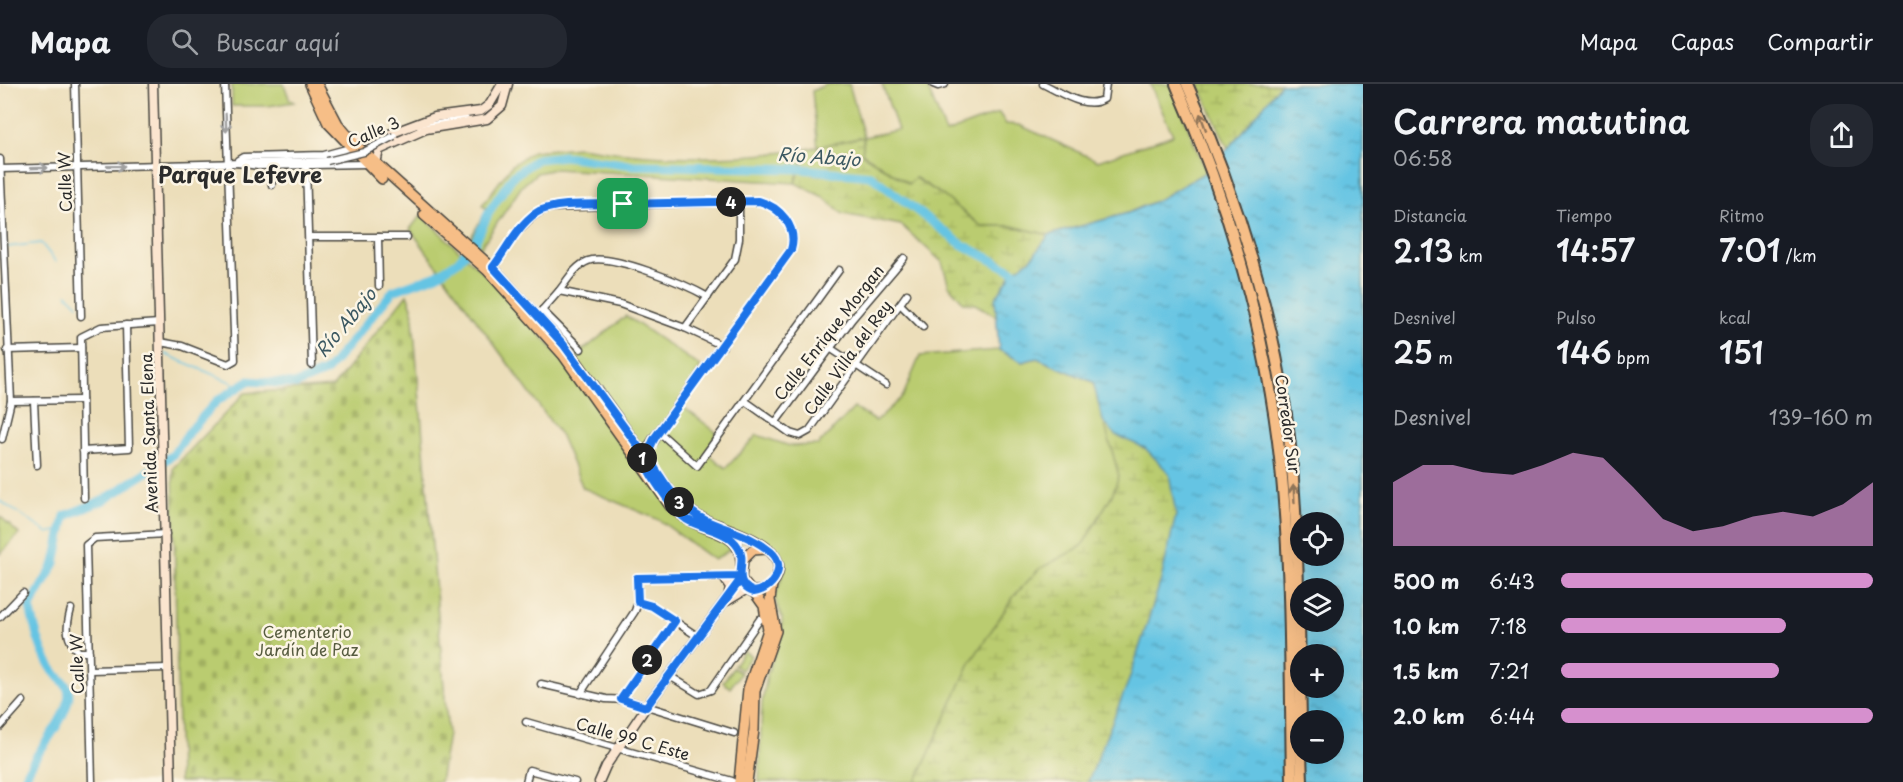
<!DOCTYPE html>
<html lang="es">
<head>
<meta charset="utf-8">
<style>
  :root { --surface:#171b24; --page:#242831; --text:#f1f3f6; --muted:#9ea1a6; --line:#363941; --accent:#d690ce }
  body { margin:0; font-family:"Playpen Sans",sans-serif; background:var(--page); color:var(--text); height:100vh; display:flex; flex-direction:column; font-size:22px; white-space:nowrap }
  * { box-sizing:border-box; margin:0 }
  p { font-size:20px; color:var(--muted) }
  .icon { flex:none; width:33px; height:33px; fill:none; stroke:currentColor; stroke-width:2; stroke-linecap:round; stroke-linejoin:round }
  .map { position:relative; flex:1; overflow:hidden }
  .side { display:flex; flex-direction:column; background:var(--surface); width:540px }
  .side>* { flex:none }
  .tools { position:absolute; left:1290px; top:428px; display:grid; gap:12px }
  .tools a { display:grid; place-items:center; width:54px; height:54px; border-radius:50%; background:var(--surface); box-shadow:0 6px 24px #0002; font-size:30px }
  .pin { position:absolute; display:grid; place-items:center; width:51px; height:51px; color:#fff; margin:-26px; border-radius:12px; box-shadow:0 3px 9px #0006 }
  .km { position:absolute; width:30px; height:30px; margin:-15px; border-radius:50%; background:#222; color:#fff; font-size:16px; line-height:30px; text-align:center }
  .round { display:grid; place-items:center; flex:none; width:63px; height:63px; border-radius:24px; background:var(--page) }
  .summary { display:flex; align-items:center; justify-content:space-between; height:102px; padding:0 30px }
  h1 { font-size:33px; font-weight:600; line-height:45px }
  .metrics { display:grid; grid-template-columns:repeat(3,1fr); gap:9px; height:102px; padding:6px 30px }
  .metrics div { display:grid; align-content:center }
  .metrics b { font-size:30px; font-weight:600 }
  .metrics small { font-size:16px; font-weight:400 }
  .metrics p { font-size:16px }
  .chart { height:168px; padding:12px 30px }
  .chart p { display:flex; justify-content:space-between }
  .chart svg { width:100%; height:108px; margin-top:6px; fill:var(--accent); opacity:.7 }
  ul { padding:0 30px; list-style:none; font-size:20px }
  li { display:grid; grid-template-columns:96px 72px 1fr; align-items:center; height:45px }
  li i { height:15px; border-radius:8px; background:var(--accent) }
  header { display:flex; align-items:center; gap:36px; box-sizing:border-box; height:84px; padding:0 30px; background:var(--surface); border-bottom:2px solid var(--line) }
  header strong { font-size:28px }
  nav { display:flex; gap:33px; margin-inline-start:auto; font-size:21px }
  .search { width:420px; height:54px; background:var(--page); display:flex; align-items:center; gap:15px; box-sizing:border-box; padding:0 21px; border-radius:24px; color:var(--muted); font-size:22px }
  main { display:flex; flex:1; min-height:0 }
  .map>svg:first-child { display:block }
</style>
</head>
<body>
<header>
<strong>Mapa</strong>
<div class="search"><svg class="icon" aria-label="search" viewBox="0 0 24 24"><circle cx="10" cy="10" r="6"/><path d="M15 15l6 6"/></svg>Buscar aquí</div>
<nav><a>Mapa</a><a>Capas</a><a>Compartir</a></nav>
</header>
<main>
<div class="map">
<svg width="1363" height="698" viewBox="0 0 1363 698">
  <defs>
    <pattern id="wetland-marsh" width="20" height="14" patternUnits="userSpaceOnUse" patternTransform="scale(1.5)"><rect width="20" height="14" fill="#bacc6f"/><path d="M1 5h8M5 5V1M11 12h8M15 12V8" fill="none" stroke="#a0af60"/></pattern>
    <pattern id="cemetery-stones" width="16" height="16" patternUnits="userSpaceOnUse" patternTransform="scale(1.5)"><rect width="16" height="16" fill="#bacc6f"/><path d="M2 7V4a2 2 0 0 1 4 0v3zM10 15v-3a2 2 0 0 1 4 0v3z" fill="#a0af60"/></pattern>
    <pattern id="water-ripples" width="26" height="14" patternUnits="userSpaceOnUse" patternTransform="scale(1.5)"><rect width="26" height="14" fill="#65c4e3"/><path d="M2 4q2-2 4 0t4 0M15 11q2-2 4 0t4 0" fill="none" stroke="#539fb8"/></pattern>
  </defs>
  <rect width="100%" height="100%" fill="#fcf5e5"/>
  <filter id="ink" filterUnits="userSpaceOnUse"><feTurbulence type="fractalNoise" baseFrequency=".0167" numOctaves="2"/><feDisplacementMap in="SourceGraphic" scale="12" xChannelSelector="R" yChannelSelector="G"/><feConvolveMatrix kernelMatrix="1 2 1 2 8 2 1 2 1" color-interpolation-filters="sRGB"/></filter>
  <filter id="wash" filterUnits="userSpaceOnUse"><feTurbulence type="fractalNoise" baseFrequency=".008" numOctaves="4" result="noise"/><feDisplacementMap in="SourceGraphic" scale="24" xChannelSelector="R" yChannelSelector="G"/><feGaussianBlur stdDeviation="1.35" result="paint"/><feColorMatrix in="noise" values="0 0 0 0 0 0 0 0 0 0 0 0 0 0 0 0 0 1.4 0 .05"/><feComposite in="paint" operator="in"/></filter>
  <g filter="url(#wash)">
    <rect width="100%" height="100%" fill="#ecdeba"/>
    <!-- green -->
    <g fill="#bacc6f" stroke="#727c4d" stroke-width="1.5">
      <polygon points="232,0 284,0 289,14 294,18 268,22 232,22"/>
      <polygon points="827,0 849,0 864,53 898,46 882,0 926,0 946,49 999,29 1006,40 1019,41 1098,77 1173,51 1150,0 1171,0 1206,88 1158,116 1128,129 1049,151 1011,142 981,142 941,110 916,94 909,100 862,69 864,54 818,64 812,7"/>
      <path d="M579,63C654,75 730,77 807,65L795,99L555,85L537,89L522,102L481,163L470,155L487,125L482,121L512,81L533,67Z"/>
      <path d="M421,131L490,195L563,276L586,264L626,232L701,283L678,319L716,348L709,371L726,384L757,351L790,362L818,361L854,324L876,337L903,312L920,272L999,266L1022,278L1037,274L1093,298L1288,698H759L762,619L767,591L782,548V534L774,513C791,478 784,469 752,451L714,476L659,436L583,404L561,352L410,145Z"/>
      <polygon points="0,432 19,450 0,470"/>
      <polygon points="744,567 751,572 741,586 734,581"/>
      <polygon points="733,584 741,589 730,604 723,598"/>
    </g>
    <!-- wetland -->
    <path fill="url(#wetland-marsh)" stroke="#727c4d" stroke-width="1.5" fill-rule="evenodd" d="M1198,0H1363V698H916L970,579L1014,512L1039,485L1082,462L1112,411L1119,392L1093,298L1037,274L1022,278L999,266L998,233L975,220L964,219L949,202L942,178L901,141L843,130L823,113L795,99L807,65L864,53L862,70L909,100L915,94L941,110L981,142H1011L1049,151L1128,129L1158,116L1206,88L1228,64ZM1300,438H1334V471H1300ZM1300,504H1334V537H1300ZM1300,570H1334V603H1300ZM1300,636H1334V669H1300Z"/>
    <!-- cemetery -->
    <polygon fill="url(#cemetery-stones)" stroke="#727c4d" stroke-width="1.5" points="407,210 412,223 448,650 440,698 179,698 173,384 245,309 333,303"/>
    <!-- water -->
    <path fill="url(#water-ripples)" stroke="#487887" stroke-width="1.5" fill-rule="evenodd" d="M1281,0H1363V698H1088L1129,596L1161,496L1176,431L1169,389L1145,364L1115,351L1103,337L1093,298L1037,274L1022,278L999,266L995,215L1013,187L1031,175L1049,151L1128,129L1158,116L1206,88L1241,50ZM1300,438H1334V471H1300ZM1300,504H1334V537H1300ZM1300,570H1334V603H1300ZM1300,636H1334V669H1300Z"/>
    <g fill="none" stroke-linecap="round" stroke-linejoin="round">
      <!-- stream -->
      <g stroke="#65c4e3" stroke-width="1.5">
        <polyline points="7,163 41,159 56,178"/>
        <polyline points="67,210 78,221"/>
        <polyline points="165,270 240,302"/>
        <polyline points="0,417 48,449 60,446"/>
      </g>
      <!-- river -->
      <path stroke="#65c4e3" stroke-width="9" d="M24,698C33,668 61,646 68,616C72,603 62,598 55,589C41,571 35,545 30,523L55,479L65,432L104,416L173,371L189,348L217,317L248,297L296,300L327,287L393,207L437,191L458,177L476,156L490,126L513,92L537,75L564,72L633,81L802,85L871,92L961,160L1013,187"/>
    </g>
  </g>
  <g filter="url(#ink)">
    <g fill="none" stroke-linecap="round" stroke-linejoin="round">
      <!-- street casing -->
      <g stroke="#484640" stroke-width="9">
        <g id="street">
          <polyline points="75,0 81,232"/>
          <polyline points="933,0 938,2 945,0"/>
          <path d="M1043,0C1062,9 1085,26 1104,15L1106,0"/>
          <polyline points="420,43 466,35"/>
          <polyline points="0,75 11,317 2,355"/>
          <polyline points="238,76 243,73 324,71 350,64"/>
          <polyline points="238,79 258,82 366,80"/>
          <polyline points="270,82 272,101"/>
          <polyline points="306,82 312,281"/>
          <polyline points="0,85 327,77"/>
          <polyline points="309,153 407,153"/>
          <polyline points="378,153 379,202"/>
          <path d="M493,183C508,162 523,133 548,124L759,117C780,123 798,143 791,166L654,353"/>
          <path d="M559,207C567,197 575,182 588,177C610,168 687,201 708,213"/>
          <polyline points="901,221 923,243"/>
          <polyline points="542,226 581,265"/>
          <polyline points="537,232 559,207 620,220 685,244 723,262"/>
          <polyline points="685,244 735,175 739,155 739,118"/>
          <polyline points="160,258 182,262 228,280 235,276 225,0"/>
          <polyline points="830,264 886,301"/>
          <polyline points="7,266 81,264"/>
          <polyline points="11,317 82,316"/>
          <polyline points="34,317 37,381"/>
          <polyline points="745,317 790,349 800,352 809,347 907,210"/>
          <polyline points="775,339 852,235 904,174"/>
          <polyline points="659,348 697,382 839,186"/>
          <polyline points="83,367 129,364 126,241"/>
          <polyline points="84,414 81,253 101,243 159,239"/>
          <polyline points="638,518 652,522 697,552"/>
          <path d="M71,525C66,542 65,556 79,568H89"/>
          <polyline points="0,533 23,509"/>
          <polyline points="90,586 168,584"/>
          <polyline points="668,591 699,610 711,606 760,535"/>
          <polyline points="541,600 606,615 627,616 734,649"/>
          <polyline points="580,610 635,527 638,518 637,494 740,492"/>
          <polyline points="621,615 675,537"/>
          <polyline points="526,638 732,697"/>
          <polyline points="0,643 23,617"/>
          <polyline points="92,698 86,461 95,454 166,450"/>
          <polyline points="526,698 529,686 575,698"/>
        </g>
      </g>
      <!-- secondary casing -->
      <g stroke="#484640" stroke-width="11">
        <g id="secondary">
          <polyline points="153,0 171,698"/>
          <polyline points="347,51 371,57 435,33 481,27 490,20 502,0"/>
          <polyline points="376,80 379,66 426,45 487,35 502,22 508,0"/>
          <polyline points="724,494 730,503 729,508"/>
          <polyline points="727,517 747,505"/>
          <polyline points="599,698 606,682 646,623 741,495"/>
        </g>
      </g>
      <!-- primary casing -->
      <g stroke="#484640" stroke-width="12">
        <g id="primary">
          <polyline points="310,0 328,39 382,95"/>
          <path d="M317,0L338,40L354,59L495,186L575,275L675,414C685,423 694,431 706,436C726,446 801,463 772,500C766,507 758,508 751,507L741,495L743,476L753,466L767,465"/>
          <path d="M424,131L487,186L563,271L670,422C679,430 688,437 699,441C719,450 742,453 741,480"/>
          <polyline points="649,375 648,365 656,352"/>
          <polyline points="739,698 748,605 768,546 764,522 754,508"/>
          <polyline points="747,698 754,646 755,607 776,547 770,516 772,500"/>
        </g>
      </g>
      <!-- highway casing -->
      <g stroke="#484640" stroke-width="14">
        <g id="highway">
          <path d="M1176,0C1226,114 1262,233 1278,357C1292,470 1290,585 1292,698"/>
          <path d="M1187,0C1241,120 1284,263 1293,395C1299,475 1299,556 1301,636"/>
          <polyline points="1301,669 1302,698"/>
        </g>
      </g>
      <!-- street -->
      <use href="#street" stroke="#fff" stroke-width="6"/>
      <!-- secondary -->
      <use href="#secondary" stroke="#fbe5cf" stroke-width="8"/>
      <!-- primary -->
      <use href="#primary" stroke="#f6be87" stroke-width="9"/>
      <!-- highway -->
      <use href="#highway" stroke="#f6be87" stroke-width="10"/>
      <!-- street-bridge casing -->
      <g stroke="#484640" stroke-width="9" stroke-linecap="butt">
        <polyline id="street-bridge" points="327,77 364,68 394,52"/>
      </g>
      <!-- street-bridge -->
      <use href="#street-bridge" stroke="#fff" stroke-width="6"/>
    </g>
    <!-- one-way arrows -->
    <defs><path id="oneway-shaft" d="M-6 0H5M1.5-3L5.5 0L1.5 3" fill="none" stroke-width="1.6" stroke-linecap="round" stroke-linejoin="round" transform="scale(1.5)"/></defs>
    <g stroke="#907459">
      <use href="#oneway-shaft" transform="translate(1203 38) rotate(-110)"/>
      <use href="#oneway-shaft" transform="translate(1294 410) rotate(-93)"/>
    </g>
    <g stroke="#a0a0a0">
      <use href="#oneway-shaft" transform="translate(226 39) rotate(88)"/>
      <use href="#oneway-shaft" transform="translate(116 82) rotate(-1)"/>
      <use href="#oneway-shaft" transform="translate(39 84) rotate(-2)"/>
    </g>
  </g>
  <g fill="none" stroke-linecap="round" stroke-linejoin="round" filter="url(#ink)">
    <!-- route casing -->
    <g stroke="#fff" stroke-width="12">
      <path id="route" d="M623,120C602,121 554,117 536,129C518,141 506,166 493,183L563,260L641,366C641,381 674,427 686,435C702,445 728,446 738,463C745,473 739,484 741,495L646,623L621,615L675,537L652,522L638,518L637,494L740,492C742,500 745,505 754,508C772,506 788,483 771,468C751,451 728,447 705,436C685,426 672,411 660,392C649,376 645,369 656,352L791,166C798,143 780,123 759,117L623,120"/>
    </g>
    <!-- route -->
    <use href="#route" stroke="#1a73e8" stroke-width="8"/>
  </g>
  <g text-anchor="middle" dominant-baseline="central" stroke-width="5" stroke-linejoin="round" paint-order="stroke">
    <!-- street labels -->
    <g font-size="16" fill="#2b2b2b" stroke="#fcf5e5">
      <text transform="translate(373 47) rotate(-23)">Calle 3</text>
      <text transform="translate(64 98) rotate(-92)">Calle W</text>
      <text transform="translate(828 248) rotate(-52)">Calle Enrique Morgan</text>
      <text transform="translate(847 273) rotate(-54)">Calle Villa del Rey</text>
      <text transform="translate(1289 340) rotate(82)">Corredor Sur</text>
      <text transform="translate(148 349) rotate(-92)">Avenida Santa Elena</text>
      <text transform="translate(76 580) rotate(-92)">Calle W</text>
      <text transform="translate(633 654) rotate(16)">Calle 99 C Este</text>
    </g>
    <!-- park labels -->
    <g font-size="16" fill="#565b3f" stroke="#fcf5e5">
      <text x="307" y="547">Cementerio<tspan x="307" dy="18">Jardín de Paz</tspan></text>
    </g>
    <!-- water labels -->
    <g font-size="18" font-style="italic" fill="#3c5962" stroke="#fcf5e5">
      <text transform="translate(819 72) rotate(4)">Río Abajo</text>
      <text transform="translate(345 238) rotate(-50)">Río Abajo</text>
    </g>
    <!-- district labels -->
    <g font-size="22" font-weight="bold" fill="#2b2b2b" stroke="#fcf5e5">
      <text x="240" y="89">Parque Lefevre</text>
    </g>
  </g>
</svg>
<div class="tools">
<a><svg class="icon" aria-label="locate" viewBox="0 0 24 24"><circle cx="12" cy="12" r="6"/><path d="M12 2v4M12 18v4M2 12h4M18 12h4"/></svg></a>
<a><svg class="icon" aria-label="layers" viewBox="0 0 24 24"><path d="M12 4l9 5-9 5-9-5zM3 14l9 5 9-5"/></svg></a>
<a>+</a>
<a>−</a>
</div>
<div class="pin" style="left:623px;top:120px;background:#1e9e55"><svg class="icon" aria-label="arrive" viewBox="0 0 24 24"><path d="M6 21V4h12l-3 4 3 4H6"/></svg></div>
<b class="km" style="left:642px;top:374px">1</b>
<b class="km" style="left:647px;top:576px">2</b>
<b class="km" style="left:679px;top:418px">3</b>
<b class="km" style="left:731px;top:118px">4</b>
</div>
<section class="side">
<div class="summary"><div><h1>Carrera matutina</h1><p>06:58</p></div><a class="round"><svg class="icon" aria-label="share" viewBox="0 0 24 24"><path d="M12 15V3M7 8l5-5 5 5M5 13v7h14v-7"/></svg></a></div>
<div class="metrics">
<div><p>Distancia</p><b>2.13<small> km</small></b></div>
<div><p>Tiempo</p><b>14:57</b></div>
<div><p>Ritmo</p><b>7:01<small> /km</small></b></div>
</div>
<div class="metrics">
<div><p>Desnivel</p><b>25<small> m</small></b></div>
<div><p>Pulso</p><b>146<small> bpm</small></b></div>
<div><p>kcal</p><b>151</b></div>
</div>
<div class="chart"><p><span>Desnivel</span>139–160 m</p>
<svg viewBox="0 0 160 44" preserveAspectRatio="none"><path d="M0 44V18L10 11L20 11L30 14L40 15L50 11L60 6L70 8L80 20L90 33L100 38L110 36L120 32L130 30L140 32L150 27L160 18V44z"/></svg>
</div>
<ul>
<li><b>500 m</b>6:43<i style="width:100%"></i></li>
<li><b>1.0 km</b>7:18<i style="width:72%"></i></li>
<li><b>1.5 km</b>7:21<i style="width:70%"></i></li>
<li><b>2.0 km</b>6:44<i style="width:100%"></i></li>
</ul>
</section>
</main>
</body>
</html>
